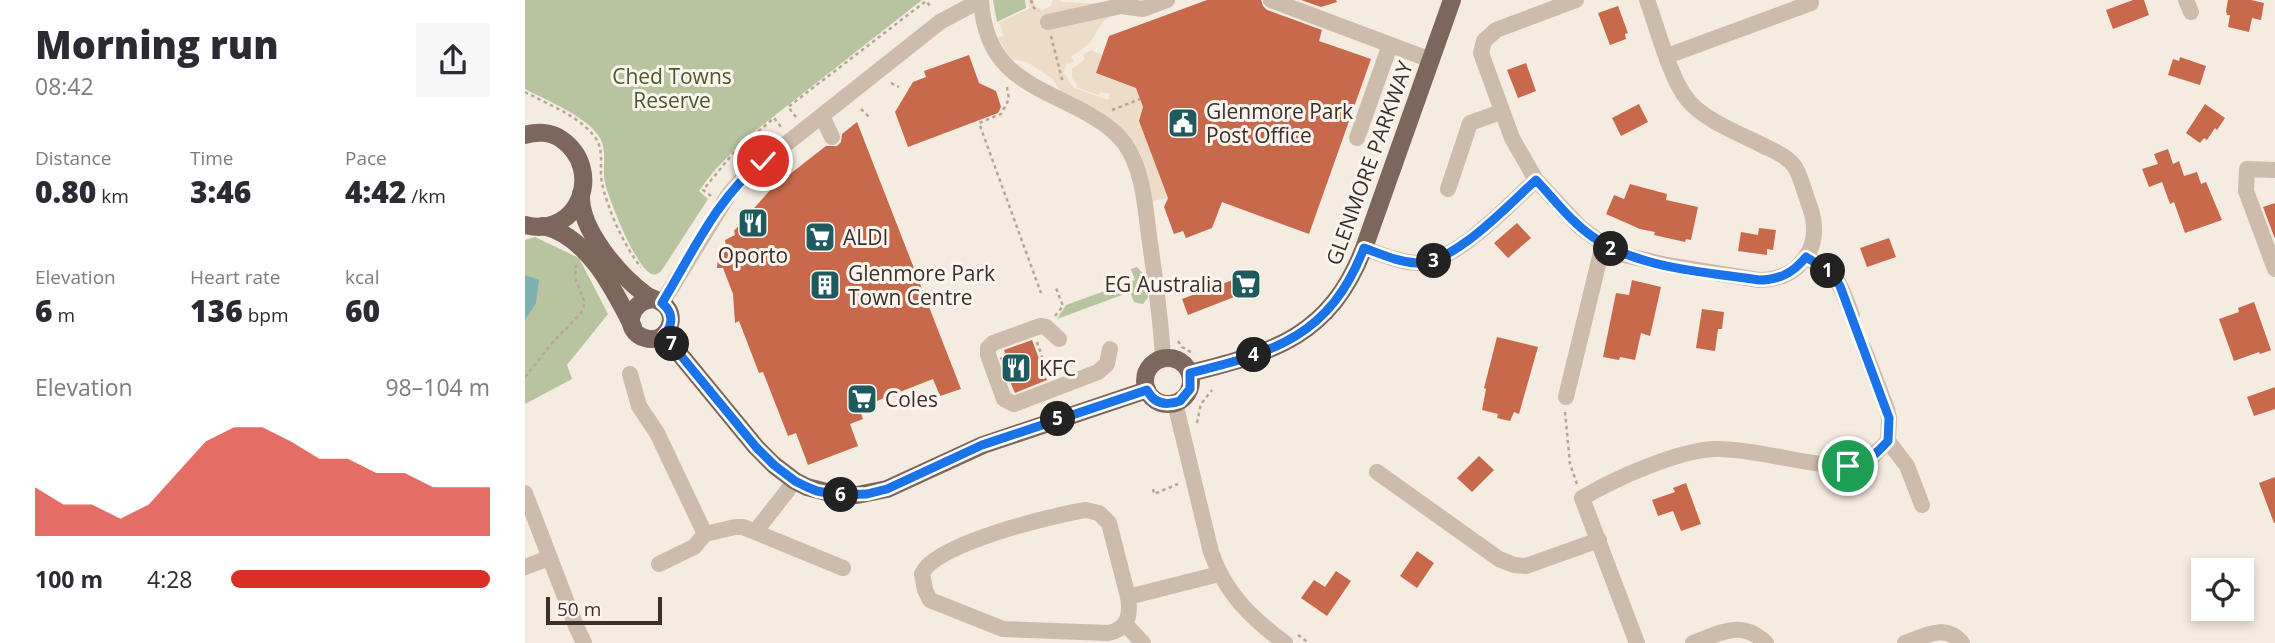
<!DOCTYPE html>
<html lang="en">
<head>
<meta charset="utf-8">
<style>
  :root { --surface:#fff; --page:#f7f7f7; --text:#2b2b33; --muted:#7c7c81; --accent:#d93025 }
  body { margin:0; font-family:"Open Sans",sans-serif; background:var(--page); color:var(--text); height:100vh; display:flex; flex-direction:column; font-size:26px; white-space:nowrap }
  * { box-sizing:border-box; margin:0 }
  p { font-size:23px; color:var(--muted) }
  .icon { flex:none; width:38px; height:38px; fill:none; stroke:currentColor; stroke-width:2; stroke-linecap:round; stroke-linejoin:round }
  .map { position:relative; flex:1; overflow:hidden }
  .drawer { display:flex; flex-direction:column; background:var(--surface); width:525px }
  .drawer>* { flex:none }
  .tools { position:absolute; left:1666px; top:558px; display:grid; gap:14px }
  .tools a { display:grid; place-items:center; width:63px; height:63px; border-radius:0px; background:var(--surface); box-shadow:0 4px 10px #0003; font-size:35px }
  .scale { position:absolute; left:21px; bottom:18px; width:116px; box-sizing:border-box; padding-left:7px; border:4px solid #3b302b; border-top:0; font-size:19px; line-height:24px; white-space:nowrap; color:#3b302b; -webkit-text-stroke:5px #fbf5ee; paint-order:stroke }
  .pin { position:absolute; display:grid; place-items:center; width:60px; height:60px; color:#fff; margin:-30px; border:4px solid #fff; border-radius:50%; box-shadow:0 2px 7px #0007 }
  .km { position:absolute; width:35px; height:35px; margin:-18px; border-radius:50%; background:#222; color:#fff; font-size:19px; line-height:35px; text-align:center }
  .round { display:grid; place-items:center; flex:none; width:74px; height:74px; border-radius:0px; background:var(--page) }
  .head { display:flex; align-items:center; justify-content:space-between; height:119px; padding:0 35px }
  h1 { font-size:38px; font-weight:800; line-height:52px }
  .stats { display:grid; grid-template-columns:repeat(3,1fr); gap:10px; height:119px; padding:7px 35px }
  .stats div { display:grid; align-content:center }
  .stats b { font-size:30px; font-weight:800 }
  .stats small { font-size:19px; font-weight:400 }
  .stats p { font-size:19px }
  .chart { height:196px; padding:14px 35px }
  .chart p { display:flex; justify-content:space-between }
  .chart svg { width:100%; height:126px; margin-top:7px; fill:var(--accent); opacity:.7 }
  ul { padding:0 35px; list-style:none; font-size:23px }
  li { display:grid; grid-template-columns:112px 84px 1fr; align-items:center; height:52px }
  li i { height:18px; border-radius:9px; background:var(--accent) }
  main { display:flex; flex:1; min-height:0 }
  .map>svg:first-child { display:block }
</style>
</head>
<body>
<main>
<section class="drawer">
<div class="head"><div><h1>Morning run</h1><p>08:42</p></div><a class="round"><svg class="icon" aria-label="share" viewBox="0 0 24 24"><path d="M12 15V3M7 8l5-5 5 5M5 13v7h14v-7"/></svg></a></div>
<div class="stats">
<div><p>Distance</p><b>0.80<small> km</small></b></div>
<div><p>Time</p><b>3:46</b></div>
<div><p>Pace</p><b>4:42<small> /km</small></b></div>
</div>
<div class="stats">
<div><p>Elevation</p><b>6<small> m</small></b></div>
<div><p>Heart rate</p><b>136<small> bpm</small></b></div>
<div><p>kcal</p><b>60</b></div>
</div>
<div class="chart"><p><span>Elevation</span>98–104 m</p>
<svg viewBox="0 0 160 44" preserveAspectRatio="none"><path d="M0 44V27L10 33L20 33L30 38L40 33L50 22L60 11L70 6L80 6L90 11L100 17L110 17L120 22L130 22L140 27L150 27L160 27V44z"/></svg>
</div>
<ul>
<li><b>100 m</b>4:28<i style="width:100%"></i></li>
</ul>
</section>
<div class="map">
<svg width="1750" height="643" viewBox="0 0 1750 643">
  <rect width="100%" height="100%" fill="#f4ebe1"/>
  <!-- green -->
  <g fill="#b8c4a0">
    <path d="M0,0H397L221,138L188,172L174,191L183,199L139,267C136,271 133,276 127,274C111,269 84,199 80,183C77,169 82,153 76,140C66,118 21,100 0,89Z"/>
    <polygon points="468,0 500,0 501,8 472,22"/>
    <polygon points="10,237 54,258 83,314 42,365 47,379 0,404 0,240"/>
    <polygon points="612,267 621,277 623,297 618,304 609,302 605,292 532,319 541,305 610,280 606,269"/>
  </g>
  <!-- plaza -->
  <polygon fill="#ecdcc8" points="503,0 508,0 511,7 517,10 526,6 528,0 535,0 536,2 580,4 583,17 576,24 565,43 546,57 549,61 545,64 542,63 538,74 541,75 544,82 549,88 583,100 585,94 576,92 573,95 551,87 552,84 547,78 547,69 560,59 558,55 566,50 577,55 571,73 611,88 618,107 614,121 643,198 627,201 623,177 616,155 604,136 589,121 575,111 535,91 528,79 502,62 486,59 473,38 479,36 474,23 505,8"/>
  <!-- water -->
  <polygon fill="#7fb0b2" points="0,275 14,280 11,303 0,320"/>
  <!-- building -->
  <g fill="#c8694b">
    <polygon points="682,0 736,0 738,6 742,10 797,30 794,41 846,59 784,234 697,202 687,228 661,238 658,231 649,234 639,207 643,198 614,121 618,107 611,88 571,73 584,36"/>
    <polygon points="776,0 811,0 812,2 796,7"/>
    <polygon points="1608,0 1619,0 1624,15 1588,29 1581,10"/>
    <polygon points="1703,0 1726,0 1739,3 1736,20 1727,18 1724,32 1703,27 1705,15 1702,15 1701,11"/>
    <polygon points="1093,6 1103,33 1100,34 1101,39 1085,45 1073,13"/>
    <polygon points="444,55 454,83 471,91 476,107 473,113 383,147 370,112 388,82 401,77 399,71"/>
    <polygon points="1655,57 1681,66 1675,85 1643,75 1648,59 1654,61"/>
    <polygon points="1001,63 1011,91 993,98 982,70"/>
    <polygon points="1114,104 1123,122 1096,136 1087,118"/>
    <polygon points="1680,104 1700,118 1692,130 1690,128 1682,140 1679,138 1675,143 1661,133"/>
    <polygon points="332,122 436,389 415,396 408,379 334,408 338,419 325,424 333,446 283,465 271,433 263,436 238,372 234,373 214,321 210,323 208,294 198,268 192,268 194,249 201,246 200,240 210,235 209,231 247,188 301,146 312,146 316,142 317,134"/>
    <polygon points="1643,149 1648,164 1654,161 1659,176 1672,172 1676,184 1681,182 1697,220 1660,233 1649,202 1645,204 1637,182 1624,187 1617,169 1633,164 1629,154"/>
    <polygon points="1105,184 1142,194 1141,200 1173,207 1166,240 1161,239 1160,242 1129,235 1130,232 1115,229 1081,214 1089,195 1099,199"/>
    <polygon points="1750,203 1750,239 1738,207"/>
    <polygon points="992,223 1006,238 983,258 969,243"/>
    <polygon points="1234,228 1251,230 1248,250 1242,249 1242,255 1213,251 1216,232 1233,235"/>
    <polygon points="1364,238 1371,257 1342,267 1335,248"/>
    <polygon points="721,275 727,290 663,315 657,299"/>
    <polygon points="1107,280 1136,287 1125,336 1116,333 1110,360 1095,357 1094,360 1078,357 1091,293 1104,295"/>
    <polygon points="1729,302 1746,350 1735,354 1734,352 1709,361 1694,319 1714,312 1713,308"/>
    <polygon points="1177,309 1199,312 1197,329 1193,329 1190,351 1171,348"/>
    <polygon points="972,337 1013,347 994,414 989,412 985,421 972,418 973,414 957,410 961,389 959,388"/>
    <polygon points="507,340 522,380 490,393 475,358 481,356 479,350"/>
    <polygon points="1750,387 1750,409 1729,416 1722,397"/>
    <polygon points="954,456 969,470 947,492 932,478"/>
    <polygon points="1750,477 1750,523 1749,523 1734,483"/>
    <polygon points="1161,483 1176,524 1156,531 1148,511 1133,516 1127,500 1150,492 1148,488"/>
    <polygon points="892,551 909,563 892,588 875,576"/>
    <polygon points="811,571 826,581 802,616 776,598 789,580 800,587"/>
  </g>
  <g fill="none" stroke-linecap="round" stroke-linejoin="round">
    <!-- path -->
    <g stroke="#b9a596" stroke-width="2.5" stroke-dasharray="3.5 3.5" stroke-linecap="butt">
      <polyline points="506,0 509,8 514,11"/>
      <polyline points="526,36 538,83"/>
      <polyline points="366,83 374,87"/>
      <polyline points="482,87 484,99 476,114 454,123 516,293"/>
      <path d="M0,92C24,105 57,117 72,140C79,153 74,169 77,183C82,208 100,248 116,267"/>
      <polyline points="336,109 345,118"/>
      <polyline points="587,110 615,99"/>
      <polyline points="271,117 263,107 401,1 407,8"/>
      <polyline points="186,196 178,190 210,151 249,118 256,127"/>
      <polyline points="530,316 538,306 531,288"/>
      <polyline points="653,341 657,347 669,354"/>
      <polyline points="512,342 523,375"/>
      <polyline points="0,377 27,343 56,313 60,303 51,280 50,268 52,265"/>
      <polyline points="1040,412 1045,464 1052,484"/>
      <polyline points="672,423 676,404 687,390"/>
      <polyline points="628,489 629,494 653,484"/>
      <polyline points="773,635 784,643"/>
    </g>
    <!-- minor -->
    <g stroke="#cdbbac" stroke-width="16">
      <polyline points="746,0 906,60"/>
      <path d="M1051,0L971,30L959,41L956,53L987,138L1011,180L1055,227L1078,244L1099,255L1142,265L1234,280C1253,280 1269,274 1280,258C1291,243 1291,225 1285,207C1280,195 1277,179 1270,167C1262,156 1251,152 1239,146C1216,134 1178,120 1162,99C1145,78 1132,27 1122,0"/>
      <polyline points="1661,0 1666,12"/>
      <path d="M456,1C461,72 504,83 558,111C574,120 589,129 600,144C618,170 620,205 624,236C630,277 636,318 638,359"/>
      <polyline points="523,22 596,6 618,9 642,0"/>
      <polyline points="1142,56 1286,3"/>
      <polyline points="297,116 307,137"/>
      <polyline points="832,138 865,45"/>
      <polyline points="1750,170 1722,169 1721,191 1750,269"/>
      <polyline points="923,189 945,123 976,112"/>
      <path d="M839,248C856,254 873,262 892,263C930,264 983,205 1011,180"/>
      <path d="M1281,257C1315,277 1313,280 1327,315"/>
      <polyline points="137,303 204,194 218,178 415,22 456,0"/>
      <polyline points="534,339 521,327 515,326 468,343 463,348 463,355 479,399 489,404 573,372 582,364 585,349"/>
      <polyline points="1339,349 1362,409 1364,418 1363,441 1382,466 1397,505"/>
      <polyline points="105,374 114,406 132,433 180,534 210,527 218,527 318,568"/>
      <polyline points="1041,397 1078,244"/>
      <path d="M650,403L686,552C700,593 726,618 760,643"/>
      <polyline points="852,472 974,559 989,565 1001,566 1074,540"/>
      <polyline points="0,493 51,626 59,643"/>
      <polyline points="230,532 270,481"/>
      <polyline points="134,564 169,547 180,534"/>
      <polyline points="0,567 24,558"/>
      <path d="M603,597L584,523L574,513L561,510C529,515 408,544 397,574L400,590L405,600L478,629L583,633C603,629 606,615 603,597L694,574"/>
      <polyline points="600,624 618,643"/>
      <path d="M1112,643L1057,498C1089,479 1157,448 1194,449C1239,450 1284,467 1329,466L1344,460L1363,441"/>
      <path d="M1168,643C1196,633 1216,619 1241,643"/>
      <path d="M1380,643C1399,636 1421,623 1437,643"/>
    </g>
    <!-- major -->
    <g stroke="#7d675c" stroke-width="18">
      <path d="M0,135C12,131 26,132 36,139C80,169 54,239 0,225"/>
      <path d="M56,194C54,229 94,275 121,295C128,300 138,300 143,309C152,324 138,344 120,338C97,331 104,301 128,299"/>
      <path d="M18,226C63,236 89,290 108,327"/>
      <polyline points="139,335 231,447 249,465 270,481 282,487 313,495 332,495 362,489 458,445 622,390"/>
      <circle cx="643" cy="381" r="23"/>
      <path d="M665,373C750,352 805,336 839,248L927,0"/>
    </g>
  </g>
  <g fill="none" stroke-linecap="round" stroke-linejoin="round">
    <!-- route casing -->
    <g stroke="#fff" stroke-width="14">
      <path id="route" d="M238,161C192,197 167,254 137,303C148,312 149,324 139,335L231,447L249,465L270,481L282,487L292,491L313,495L342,494L362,489L457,445L622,390C629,404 641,406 655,401L665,389V373C750,352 805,336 839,248C856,254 873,262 892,263C929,264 983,205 1011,180C1029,199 1046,222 1068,237C1111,268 1182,272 1234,280C1254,280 1268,273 1281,257L1307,273L1315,286L1364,418L1363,441C1351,453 1341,466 1323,466"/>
    </g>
    <!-- route -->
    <use href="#route" stroke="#1a73e8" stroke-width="9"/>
  </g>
  <!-- icons -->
  <defs>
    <g id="civic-square" transform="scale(1.575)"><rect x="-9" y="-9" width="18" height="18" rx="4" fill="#1f5a5e" stroke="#fbf5ee"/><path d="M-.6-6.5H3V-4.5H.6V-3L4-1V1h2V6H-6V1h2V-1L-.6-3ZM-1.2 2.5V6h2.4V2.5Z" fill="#fff"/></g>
    <g id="restaurant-square" transform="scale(1.575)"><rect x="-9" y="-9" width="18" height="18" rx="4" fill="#1f5a5e" stroke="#fbf5ee"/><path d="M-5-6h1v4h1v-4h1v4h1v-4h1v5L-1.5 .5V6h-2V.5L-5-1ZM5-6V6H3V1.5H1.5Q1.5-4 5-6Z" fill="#fff"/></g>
    <g id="supermarket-square" transform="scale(1.575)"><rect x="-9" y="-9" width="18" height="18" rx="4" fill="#1f5a5e" stroke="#fbf5ee"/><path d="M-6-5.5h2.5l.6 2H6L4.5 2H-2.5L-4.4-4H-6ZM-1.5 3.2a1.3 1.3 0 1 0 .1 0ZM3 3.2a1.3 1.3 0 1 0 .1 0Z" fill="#fff"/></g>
    <g id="building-square" transform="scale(1.575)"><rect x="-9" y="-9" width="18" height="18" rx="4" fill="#1f5a5e" stroke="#fbf5ee"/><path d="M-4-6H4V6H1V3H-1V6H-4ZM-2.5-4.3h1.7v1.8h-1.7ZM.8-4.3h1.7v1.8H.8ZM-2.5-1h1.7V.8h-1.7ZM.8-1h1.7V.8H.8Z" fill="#fff"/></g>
  </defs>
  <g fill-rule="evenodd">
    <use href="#civic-square" x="658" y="123"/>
    <use href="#restaurant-square" x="228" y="223"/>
    <use href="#supermarket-square" x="295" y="237"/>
    <use href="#supermarket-square" x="721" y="284"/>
    <use href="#building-square" x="300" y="285"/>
    <use href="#restaurant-square" x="491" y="368"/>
    <use href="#supermarket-square" x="337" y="399"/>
  </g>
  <g text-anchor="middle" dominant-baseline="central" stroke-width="6" stroke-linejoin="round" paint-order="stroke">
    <!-- park labels -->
    <g font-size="21" fill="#4a5a2e" stroke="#fbf5ee">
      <text x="147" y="76">Ched Towns<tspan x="147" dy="24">Reserve</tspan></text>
    </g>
    <!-- poi labels -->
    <g font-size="21" fill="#3b302b" stroke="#fbf5ee" text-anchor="start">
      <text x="681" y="111">Glenmore Park<tspan x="681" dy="24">Post Office</tspan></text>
      <text x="318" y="237">ALDI</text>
      <text x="228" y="255" text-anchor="middle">Oporto</text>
      <text x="323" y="273">Glenmore Park<tspan x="323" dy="24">Town Centre</tspan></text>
      <text x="698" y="284" text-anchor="end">EG Australia</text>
      <text x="514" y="368">KFC</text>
      <text x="360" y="399">Coles</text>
    </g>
    <!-- street labels -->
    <g font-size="21" fill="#3b302b" stroke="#fbf5ee">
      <text transform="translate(844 163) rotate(-70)">GLENMORE PARKWAY</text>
    </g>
  </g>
</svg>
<div class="tools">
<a><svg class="icon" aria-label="locate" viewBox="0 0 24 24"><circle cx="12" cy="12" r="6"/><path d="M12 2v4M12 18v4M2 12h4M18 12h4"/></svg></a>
</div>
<div class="scale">50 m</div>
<div class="pin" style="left:1323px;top:466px;background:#1e9e55"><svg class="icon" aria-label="arrive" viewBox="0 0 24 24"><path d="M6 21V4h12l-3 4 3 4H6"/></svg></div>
<div class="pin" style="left:238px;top:161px;background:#d93025"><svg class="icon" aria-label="check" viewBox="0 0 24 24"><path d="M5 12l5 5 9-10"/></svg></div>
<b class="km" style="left:1303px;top:271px">1</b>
<b class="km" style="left:1086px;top:249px">2</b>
<b class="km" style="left:909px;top:261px">3</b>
<b class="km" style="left:729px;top:355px">4</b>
<b class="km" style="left:533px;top:419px">5</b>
<b class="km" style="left:316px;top:495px">6</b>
<b class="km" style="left:147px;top:344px">7</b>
</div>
</main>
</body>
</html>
